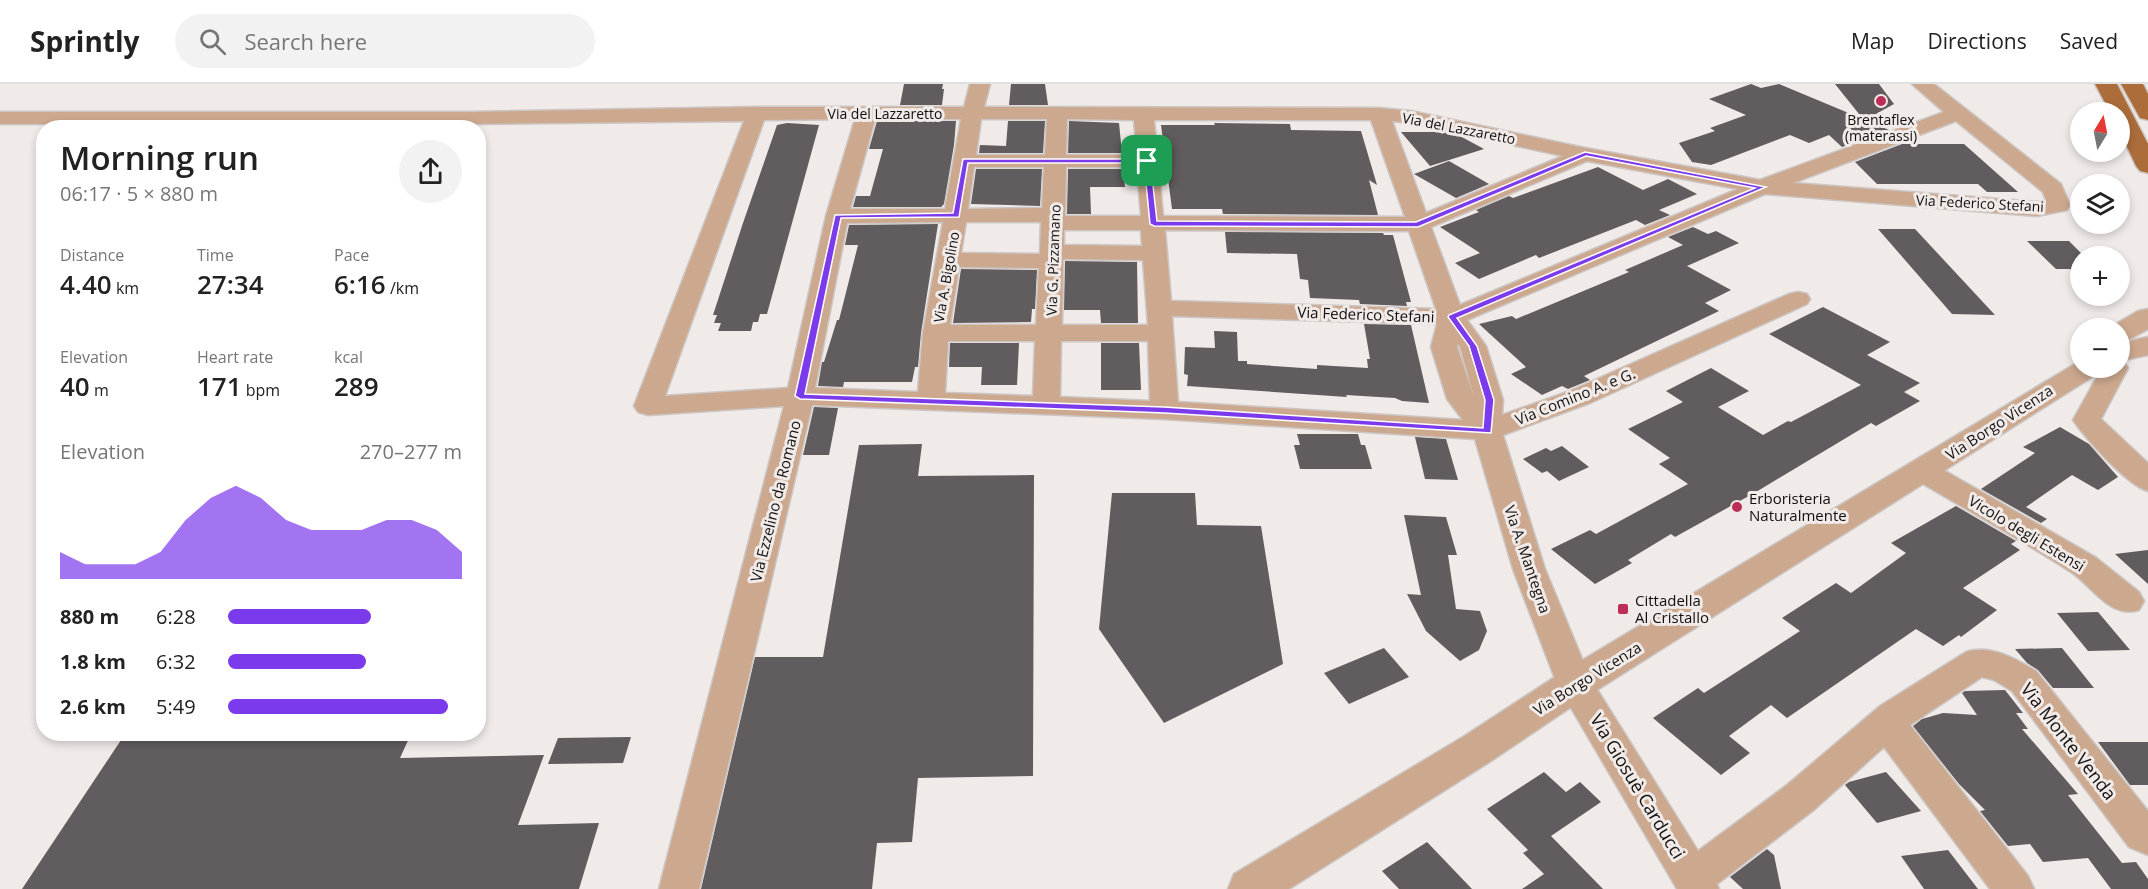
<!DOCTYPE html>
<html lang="en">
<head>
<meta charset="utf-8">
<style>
  :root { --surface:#fff; --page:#f2f2f2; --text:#222; --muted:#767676; --line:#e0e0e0; --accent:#7c3aed }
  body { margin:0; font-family:"Open Sans",sans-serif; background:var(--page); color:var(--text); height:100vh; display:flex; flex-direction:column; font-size:22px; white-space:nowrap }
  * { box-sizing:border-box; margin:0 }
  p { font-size:20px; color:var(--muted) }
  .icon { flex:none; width:33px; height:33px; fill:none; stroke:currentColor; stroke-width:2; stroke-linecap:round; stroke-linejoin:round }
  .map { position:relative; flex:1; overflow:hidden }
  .drawer { position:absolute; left:36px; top:36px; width:450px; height:621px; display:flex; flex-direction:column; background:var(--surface); border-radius:24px; box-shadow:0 3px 9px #0003 }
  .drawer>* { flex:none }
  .needle { width:39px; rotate:10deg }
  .buttons { position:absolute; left:2070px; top:18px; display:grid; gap:12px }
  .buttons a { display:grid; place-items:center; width:60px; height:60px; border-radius:50%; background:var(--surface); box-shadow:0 3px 9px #0003; font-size:30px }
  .pin { position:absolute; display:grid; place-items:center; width:51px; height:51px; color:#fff; margin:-26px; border-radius:12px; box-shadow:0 3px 9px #0006 }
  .round { display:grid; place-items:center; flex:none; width:63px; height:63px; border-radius:32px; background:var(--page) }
  .headline { display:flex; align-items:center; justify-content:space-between; height:102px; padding:0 24px }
  h1 { font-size:33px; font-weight:600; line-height:45px }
  .stats { display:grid; grid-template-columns:repeat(3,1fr); gap:9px; height:102px; padding:6px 24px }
  .stats div { display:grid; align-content:center }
  .stats b { font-size:26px; font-weight:600 }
  .stats small { font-size:16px; font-weight:400 }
  .stats p { font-size:16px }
  .chart { height:168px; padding:12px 24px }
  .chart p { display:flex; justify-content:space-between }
  .chart svg { width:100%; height:108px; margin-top:6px; fill:var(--accent); opacity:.7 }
  ul { padding:0 24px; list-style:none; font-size:20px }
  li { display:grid; grid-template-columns:96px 72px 1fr; align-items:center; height:45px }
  li i { height:15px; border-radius:8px; background:var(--accent) }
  header { display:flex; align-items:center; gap:36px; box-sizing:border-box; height:84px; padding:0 30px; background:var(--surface); border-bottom:2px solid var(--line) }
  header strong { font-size:28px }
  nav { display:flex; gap:33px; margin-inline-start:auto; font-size:21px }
  .search { width:420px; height:54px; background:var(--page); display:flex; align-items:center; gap:15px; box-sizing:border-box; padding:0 21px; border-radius:33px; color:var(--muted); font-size:22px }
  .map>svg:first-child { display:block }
</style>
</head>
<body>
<header>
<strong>Sprintly</strong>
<div class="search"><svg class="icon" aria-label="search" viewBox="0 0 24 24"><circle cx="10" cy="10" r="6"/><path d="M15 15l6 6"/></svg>Search here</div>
<nav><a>Map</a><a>Directions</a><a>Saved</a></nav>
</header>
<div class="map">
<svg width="2148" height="805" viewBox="0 0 2148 805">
  <rect width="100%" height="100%" fill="#f0eae8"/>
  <!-- building -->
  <g fill="#615c5d">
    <polygon points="904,0 943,0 942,5 944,5 942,21 900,21"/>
    <polygon points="1011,0 1045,0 1048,21 1009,21"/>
    <polygon points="1751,0 1761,4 1779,0 1863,35 1835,0 1879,0 1894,20 1865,36 1889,46 1842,63 1829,51 1809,59 1790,51 1711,81 1692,78 1679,59 1715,47 1710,44 1746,31 1709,15"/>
    <polygon points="877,37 956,37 954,61 944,120 941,123 853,123 856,112 870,112 883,65 869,65"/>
    <polygon points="1008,37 1045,37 1043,69 979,69 980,61 1006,62"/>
    <polygon points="1069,37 1119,39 1122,69 1068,69"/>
    <polygon points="787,39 819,41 767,230 760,230 758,238 753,238 751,247 718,247 721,239 714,239 717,231 713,231 743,139 777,41"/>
    <polygon points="1214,39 1290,40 1291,46 1361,47 1377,101 1369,96 1378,131 1223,130 1222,125 1172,125 1161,41 1215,41"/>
    <polygon points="1401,48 1442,48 1460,52 1484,65 1430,82"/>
    <polygon points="1902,60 1964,60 2018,108 1987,108 1978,100 1877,100 1855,78"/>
    <polygon points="1449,77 1489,100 1456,114 1414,90"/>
    <polygon points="1598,83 1643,106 1668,95 1697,110 1659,126 1670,131 1645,141 1636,136 1539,174 1536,171 1479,195 1455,179 1480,169 1440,143 1479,128 1476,126 1509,112 1513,114"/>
    <polygon points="976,85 1042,85 1040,122 971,120"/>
    <polygon points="1068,85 1123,85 1125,103 1090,103 1091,130 1067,130"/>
    <polygon points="938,140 921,249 918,283 915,283 912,298 844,298 843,303 818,302 822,278 824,278 837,236 839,236 858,161 845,161 849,141"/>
    <polygon points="1693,143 1708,150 1716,147 1739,159 1687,182 1731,206 1705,219 1719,227 1584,292 1590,296 1568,305 1562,302 1542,311 1511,290 1526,283 1479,240 1512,232 1516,235 1629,188 1625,186 1683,161 1668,153"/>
    <polygon points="1878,145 1915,145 1995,231 1952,230"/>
    <polygon points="1225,148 1383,149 1384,151 1393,151 1411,218 1406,218 1407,222 1360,220 1359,216 1310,214 1308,196 1300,195 1297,170 1227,169"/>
    <polygon points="2027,157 2069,157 2082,170 2097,170 2099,172 2080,172 2080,192 2076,192 2070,185 2056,185"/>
    <polygon points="1065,177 1137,178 1138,239 1101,239 1100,226 1064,226"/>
    <polygon points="961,185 1037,186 1035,225 1032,225 1031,238 953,239"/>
    <polygon points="1823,223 1890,258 1867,271 1920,299 1904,308 1920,317 1876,342 1871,339 1756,408 1675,453 1671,450 1628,476 1632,479 1595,500 1551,465 1590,446 1596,450 1688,400 1659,380 1670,374 1628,345 1683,318 1666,307 1711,284 1749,307 1718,323 1763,351 1788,337 1791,338 1861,301 1769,250"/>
    <polygon points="1364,240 1411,241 1429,319 1402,317 1395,314 1346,311 1347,313 1187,302 1188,291 1184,290 1185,263 1215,264 1214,247 1237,248 1238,277 1247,277 1247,280 1317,285 1317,281 1368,284 1367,275 1370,275"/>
    <polygon points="950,259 1019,259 1017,301 981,301 982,283 949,283"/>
    <polygon points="1101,259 1139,259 1141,306 1101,306"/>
    <polygon points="814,323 838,324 829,371 803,371"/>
    <polygon points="2060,343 2089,360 2118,393 2098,406 2072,391 2026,423 2047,435 2041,439 1981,405 2035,369 2023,363"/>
    <polygon points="1297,350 1358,350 1361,361 1365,361 1372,385 1300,385 1294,361 1300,361"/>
    <polygon points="1415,353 1446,355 1458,396 1425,395"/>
    <polygon points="922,360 918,392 1034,391 1033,692 918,694 912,758 877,759 872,805 701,805 755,573 823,573 859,361"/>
    <polygon points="1562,362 1589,383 1559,397 1547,387 1542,389 1523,375 1546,364 1551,367"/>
    <polygon points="1112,409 1195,409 1197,441 1261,442 1283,580 1164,639 1099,545"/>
    <polygon points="1956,422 2016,457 2011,460 2020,466 1963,504 1997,526 1961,553 1959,551 1943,562 1916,545 1787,634 1771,621 1729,652 1750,669 1721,691 1653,634 1698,604 1704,609 1800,547 1782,534 1836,499 1851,509 1906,469 1891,459"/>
    <polygon points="1404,431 1446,433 1457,471 1448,471 1456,525 1480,527 1487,547 1479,566 1460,577 1426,547 1407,510 1421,511"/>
    <polygon points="2148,466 2148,500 2115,470"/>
    <polygon points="2098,528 2130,566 2088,567 2057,529"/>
    <polygon points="1384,564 1409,593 1349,620 1324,589"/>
    <polygon points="2062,564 2094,604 2053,604 2038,586 2027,579 2015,565"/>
    <polygon points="2005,606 2023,629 2016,629 2028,645 2022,645 2078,710 2068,711 2122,779 2136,778 2148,795 2148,805 2111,805 2088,774 2043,778 2030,760 2008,762 1980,727 1985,726 1959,700 1913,642 1922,635 1943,629 1977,631 1962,609 1965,607"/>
    <polygon points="125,650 411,650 400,674 544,671 518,741 599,739 579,805 22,805"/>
    <polygon points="631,653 623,679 548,680 558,654"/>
    <polygon points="2098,658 2148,658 2148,701 2130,701"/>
    <polygon points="1544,688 1566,708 1580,698 1601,718 1551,752 1603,805 1522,805 1544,790 1523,769 1528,766 1487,725"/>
    <polygon points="1886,688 1921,727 1877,739 1845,701 1849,698"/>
    <polygon points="1427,758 1472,805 1399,805 1382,787"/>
    <polygon points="1767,765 1774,771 1781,805 1743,805 1730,793"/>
    <polygon points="1948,766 1978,805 1924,805 1901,772"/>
  </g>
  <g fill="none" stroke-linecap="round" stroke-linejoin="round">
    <!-- minor casing -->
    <g stroke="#ccc7c5" stroke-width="3">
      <g id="minor">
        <path d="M970,0H990L984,23L1379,24L1411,27L1585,64L1760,96L1944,28L1912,0H1934L2061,100L2070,121L2067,126L2037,132L1765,110L1467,236L1486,262L1503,316L1502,331L1570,307L1789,210L1798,208L1807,210L1810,215L1807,220L1590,319L1503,351L1545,485L1590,594L1698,767L1787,701L1880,622L1966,568C1990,560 2016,575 2036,587L2148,727V771L2129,763L2012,607L1994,596L1982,593L1910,641L2028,792L2034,805H1990L1884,663L1815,725L1717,800L1719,805H1677L1557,600L1513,485L1475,355L1164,335L812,321L699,805H659L784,322L648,331L638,328L634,322L744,37L471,40H0V28H471L757,23H964ZM855,35L826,132L788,304L665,312L764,36ZM875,35H961L945,125H850ZM981,35H1047L1045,71H976ZM1067,35L1134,36L1137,71H1066ZM1154,36H1371L1405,133L1163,132ZM1392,37L1411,39L1563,72L1426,129ZM1956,37L2043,108L2046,117L2037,118L1793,99ZM1587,77L1738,105L1460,221L1431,143ZM974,83H1044L1042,124L968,125ZM1066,83H1137L1141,132H1065ZM943,138L923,249L918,308L815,304L847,139ZM966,138H1041L1040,170L961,169ZM1064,146H1141L1142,162L1064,161ZM1165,146L1409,147L1436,225L1171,217ZM1063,175L1143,176L1148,241H1062ZM959,183L1039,184L1036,241H950ZM1172,232L1437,240L1431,263L1447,315L1463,336L1178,318ZM948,257H1035L1033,312L945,309ZM1061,257H1148L1150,317L1060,313ZM1458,260L1460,262L1474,313L1457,263Z"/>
        <path d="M2120,277L2124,278L2128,284L2101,335L2148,379V407C2128,402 2085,354 2073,336L2102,284H2120Z"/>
        <path d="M1923,377L1933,380L2095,473L2139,508L2144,517L2139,526C2110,535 2093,503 2071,488C2020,455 1965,425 1913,394L1908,387L1913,380Z"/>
      </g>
    </g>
    <!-- tertiary casing -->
    <g stroke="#ccc7c5" stroke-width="3">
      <g id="tertiary">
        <polygon points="2148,225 2148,245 2130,255 2120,257 2120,244 2109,244 2138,227"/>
        <polygon points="2148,253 2148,271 2120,277 2120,259"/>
        <polygon points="2080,277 2080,284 2102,284 2097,290 1589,611 1491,677 1289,805 1228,805 1234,790 1463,653 1561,589"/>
      </g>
    </g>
    <!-- primary casing -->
    <g stroke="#ccc7c5" stroke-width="3">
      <g id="primary">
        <polygon points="2095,0 2117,0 2148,60 2148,89 2140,87 2136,82 2120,48 2120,28 2110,28"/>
        <polygon points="2121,0 2143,0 2148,10 2148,36 2140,34"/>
      </g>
    </g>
    <!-- minor -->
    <use href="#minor" fill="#cca88e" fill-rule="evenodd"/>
    <!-- tertiary -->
    <use href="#tertiary" fill="#cca88e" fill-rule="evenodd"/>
    <!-- primary -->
    <use href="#primary" fill="#ac6d3b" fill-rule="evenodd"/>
  </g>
  <!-- route -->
  <path fill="#7c3aed" stroke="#fff" stroke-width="1.5" fill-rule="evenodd" d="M1585,68L1766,103L1457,234L1477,262L1494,316L1491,349L1164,329L800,315L795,312L835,131L953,129L963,75H1150L1157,137L1416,138ZM1586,72L1755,104L1449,231L1448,233L1469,262L1485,316L1483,344L1164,323L805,310L841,134L959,133L968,79H1144L1150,140L1154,142L1418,143Z"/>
  <!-- markers -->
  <g fill="#bc2d58" stroke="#f0eae8" stroke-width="2">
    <circle cx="1881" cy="17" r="6"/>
    <circle cx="1737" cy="423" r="6"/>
    <rect x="1617" y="519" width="12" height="12" rx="3"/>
  </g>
  <g text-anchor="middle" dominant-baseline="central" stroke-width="6" stroke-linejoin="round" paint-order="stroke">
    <!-- far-street labels -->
    <g font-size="14" fill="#11100f" stroke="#f0eae8">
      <text x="885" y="29">Via del Lazzaretto</text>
      <text transform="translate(1459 44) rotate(11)">Via del Lazzaretto</text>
      <text transform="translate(1980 119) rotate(3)">Via Federico Stefani</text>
      <text transform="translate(1053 176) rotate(-88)">Via G. Pizzamano</text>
      <text transform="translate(946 193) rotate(-80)">Via A. Bigolino</text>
    </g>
    <!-- far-poi labels -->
    <g font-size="14" fill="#11100f" stroke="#f0eae8">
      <text x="1881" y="35">Brentaflex<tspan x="1881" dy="16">(materassi)</tspan></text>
    </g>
    <!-- street labels -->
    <g font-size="15" fill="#11100f" stroke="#f0eae8">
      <text transform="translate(1366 230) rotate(2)">Via Federico Stefani</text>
      <text transform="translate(1575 312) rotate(-22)">Via Comino A. e G.</text>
      <text transform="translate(1999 338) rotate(-33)">Via Borgo Vicenza</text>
      <text transform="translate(775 417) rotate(-76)">Via Ezzelino da Romano</text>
      <text transform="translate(2027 449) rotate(31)">Vicolo degli Estensi</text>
      <text transform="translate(1528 475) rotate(71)">Via A. Mantegna</text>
      <text transform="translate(1587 594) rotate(-32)">Via Borgo Vicenza</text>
    </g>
    <!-- poi labels -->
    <g font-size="15" fill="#11100f" stroke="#f0eae8" text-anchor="start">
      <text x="1749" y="414">Erboristeria<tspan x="1749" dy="17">Naturalmente</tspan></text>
      <text x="1635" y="516">Cittadella<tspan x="1635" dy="17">Al Cristallo</tspan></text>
    </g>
    <!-- near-street labels -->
    <g font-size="18" fill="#11100f" stroke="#f0eae8">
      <text transform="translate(2069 657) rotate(52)">Via Monte Venda</text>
      <text transform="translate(1638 702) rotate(59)">Via Giosuè Carducci</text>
    </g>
  </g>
</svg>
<div class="buttons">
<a><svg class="needle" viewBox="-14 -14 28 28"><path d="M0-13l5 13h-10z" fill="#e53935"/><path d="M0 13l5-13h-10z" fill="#767676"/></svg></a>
<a><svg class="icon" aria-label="layers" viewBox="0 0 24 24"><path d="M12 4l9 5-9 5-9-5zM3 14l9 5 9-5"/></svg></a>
<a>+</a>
<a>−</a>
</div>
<div class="pin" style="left:1147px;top:77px;background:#1e9e55"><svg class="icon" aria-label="arrive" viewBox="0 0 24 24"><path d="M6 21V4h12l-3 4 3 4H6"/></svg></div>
<section class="drawer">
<div class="headline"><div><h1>Morning run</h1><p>06:17 · 5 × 880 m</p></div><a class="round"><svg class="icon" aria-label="share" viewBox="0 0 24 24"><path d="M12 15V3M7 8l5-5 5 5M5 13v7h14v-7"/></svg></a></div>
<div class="stats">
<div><p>Distance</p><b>4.40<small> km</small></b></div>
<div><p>Time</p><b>27:34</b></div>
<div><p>Pace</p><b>6:16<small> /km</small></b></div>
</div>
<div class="stats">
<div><p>Elevation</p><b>40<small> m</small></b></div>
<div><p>Heart rate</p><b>171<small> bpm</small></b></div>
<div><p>kcal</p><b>289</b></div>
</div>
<div class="chart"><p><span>Elevation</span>270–277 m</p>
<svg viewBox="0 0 160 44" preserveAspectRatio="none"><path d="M0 44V33L10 38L20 38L30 38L40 33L50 20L60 11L70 6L80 11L90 20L100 24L110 24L120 24L130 20L140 20L150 24L160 33V44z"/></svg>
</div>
<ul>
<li><b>880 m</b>6:28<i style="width:61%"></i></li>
<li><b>1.8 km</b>6:32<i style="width:59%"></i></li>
<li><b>2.6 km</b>5:49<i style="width:94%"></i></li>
</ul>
</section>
</div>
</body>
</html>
